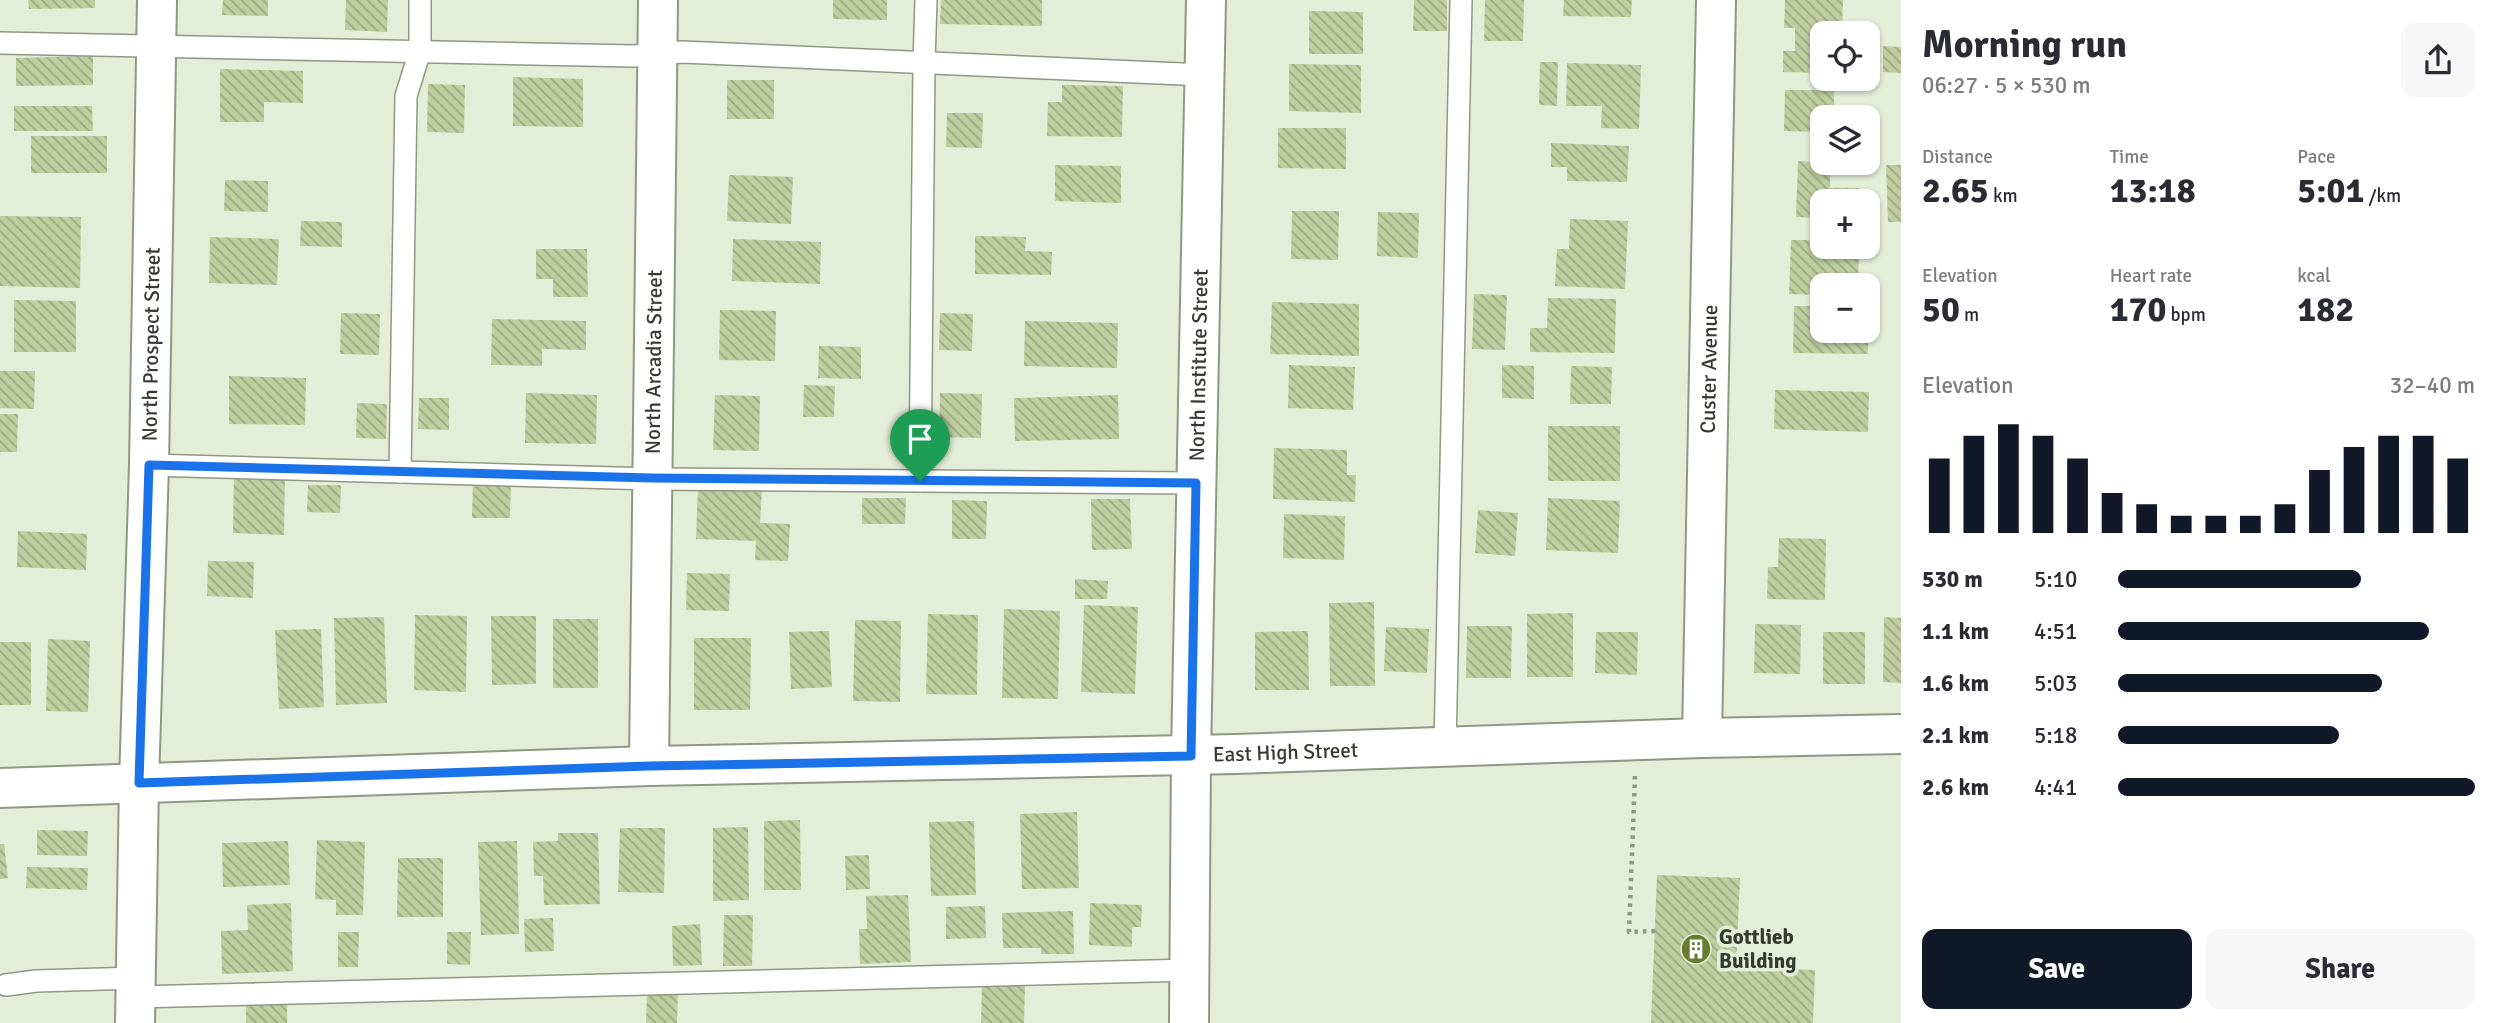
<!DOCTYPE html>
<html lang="en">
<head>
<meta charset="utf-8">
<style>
  :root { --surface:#fff; --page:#f7f7f7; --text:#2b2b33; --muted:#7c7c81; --accent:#111827 }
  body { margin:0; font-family:Signika,sans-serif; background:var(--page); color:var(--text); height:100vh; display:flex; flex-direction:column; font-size:26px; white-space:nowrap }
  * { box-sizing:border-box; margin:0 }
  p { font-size:23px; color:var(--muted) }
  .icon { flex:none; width:38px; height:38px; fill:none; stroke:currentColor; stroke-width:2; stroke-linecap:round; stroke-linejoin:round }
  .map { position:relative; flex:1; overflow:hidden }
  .panel { display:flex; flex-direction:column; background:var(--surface); width:595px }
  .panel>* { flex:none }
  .controls { position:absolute; left:1810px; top:21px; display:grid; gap:14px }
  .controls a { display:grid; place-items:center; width:70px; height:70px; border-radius:14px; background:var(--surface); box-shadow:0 2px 5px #0004; font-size:35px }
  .pin { position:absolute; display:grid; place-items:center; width:60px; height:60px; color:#fff; margin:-72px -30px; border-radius:50% 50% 50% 0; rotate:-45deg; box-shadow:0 0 7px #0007 }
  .pin .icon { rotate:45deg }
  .round { display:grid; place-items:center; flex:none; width:74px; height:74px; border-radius:14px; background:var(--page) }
  .headline { display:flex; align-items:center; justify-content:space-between; height:119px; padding:0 21px }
  h1 { font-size:38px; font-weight:700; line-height:52px }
  .stats { display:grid; grid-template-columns:repeat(3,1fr); gap:10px; height:119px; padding:7px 21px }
  .stats div { display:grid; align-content:center }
  .stats b { font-size:35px; font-weight:700 }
  .stats small { font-size:19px; font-weight:400 }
  .stats p { font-size:19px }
  .chart { height:196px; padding:14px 21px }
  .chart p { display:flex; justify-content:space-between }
  .chart svg { width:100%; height:126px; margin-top:7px; stroke:var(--accent); stroke-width:6 }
  .cta { display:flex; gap:14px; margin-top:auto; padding:14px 21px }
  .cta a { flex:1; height:80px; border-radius:14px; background:var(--accent); color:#fff; font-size:28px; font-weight:700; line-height:80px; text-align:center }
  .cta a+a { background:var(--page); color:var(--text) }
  ul { padding:0 21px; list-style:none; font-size:23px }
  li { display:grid; grid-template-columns:112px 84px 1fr; align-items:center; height:52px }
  li i { height:18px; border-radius:9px; background:var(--accent) }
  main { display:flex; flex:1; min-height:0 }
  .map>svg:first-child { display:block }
</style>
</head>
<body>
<main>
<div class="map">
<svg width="1901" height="1023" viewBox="0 0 1901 1023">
  <defs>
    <pattern id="building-back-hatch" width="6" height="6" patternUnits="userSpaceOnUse" patternTransform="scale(1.75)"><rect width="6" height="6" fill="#bece9f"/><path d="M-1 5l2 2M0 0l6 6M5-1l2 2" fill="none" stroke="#9ba882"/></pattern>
  </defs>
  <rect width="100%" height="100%" fill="#e4edd7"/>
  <!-- building -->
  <g fill="url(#building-back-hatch)">
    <polygon points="28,0 95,0 95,8 29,9"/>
    <polygon points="223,0 268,0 268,16 222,15"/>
    <polygon points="346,0 388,0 387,32 345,30"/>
    <polygon points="833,0 887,0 887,20 833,19"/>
    <polygon points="941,0 1042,0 1042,26 940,24"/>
    <polygon points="1414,0 1447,0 1447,31 1413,31"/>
    <polygon points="1485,0 1524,0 1523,41 1484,41"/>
    <polygon points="1564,0 1632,0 1631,17 1563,16"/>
    <polygon points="1785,0 1843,0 1842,33 1822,33 1822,73 1783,72 1783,51 1795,51 1795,28 1784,28"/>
    <polygon points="1309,11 1363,12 1363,54 1309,54"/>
    <polygon points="1883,46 1901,47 1901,73 1883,72"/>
    <polygon points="93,56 93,85 16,86 16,58"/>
    <polygon points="1540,62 1558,62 1557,106 1539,105"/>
    <polygon points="1567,63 1641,65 1639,129 1601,128 1602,106 1566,106"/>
    <polygon points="1289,64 1361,65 1361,113 1289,111"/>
    <polygon points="220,69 303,71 303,103 264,102 264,122 220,122"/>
    <polygon points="513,77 583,79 583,127 513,126"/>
    <rect x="727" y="80" width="47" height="39"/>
    <polygon points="428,84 465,85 464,133 427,132"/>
    <polygon points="1062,85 1123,86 1122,137 1047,136 1048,102 1062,102"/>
    <polygon points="1785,90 1834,90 1834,117 1822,117 1822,132 1784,131"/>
    <polygon points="14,106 92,106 93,131 14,131"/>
    <polygon points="947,113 983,113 982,148 946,147"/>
    <polygon points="1278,128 1346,128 1346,169 1278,168"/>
    <rect x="31" y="136" width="76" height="37"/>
    <polygon points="1551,143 1629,146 1627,182 1567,181 1567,167 1551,167"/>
    <polygon points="1798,161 1830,163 1830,188 1858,188 1858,201 1822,201 1822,218 1796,217"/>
    <polygon points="1055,165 1121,166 1121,203 1055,201"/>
    <polygon points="1886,165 1901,165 1901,222 1888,222"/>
    <polygon points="729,175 793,177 791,224 727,221"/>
    <polygon points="225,180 268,181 268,212 224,211"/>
    <polygon points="1292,211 1339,211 1338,260 1291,259"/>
    <polygon points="1378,212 1419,213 1418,258 1377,256"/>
    <polygon points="0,216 81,217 80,288 0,286"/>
    <polygon points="1570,219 1628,221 1625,289 1555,286 1557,249 1569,249"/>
    <polygon points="301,221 342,222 342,247 300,246"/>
    <polygon points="975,236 1026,237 1025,251 1052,252 1051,275 975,274"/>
    <polygon points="210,237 279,239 277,285 209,283"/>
    <polygon points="733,239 821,242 820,284 732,281"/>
    <polygon points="1791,240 1822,240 1822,247 1827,247 1827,251 1859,252 1858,285 1822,285 1822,295 1789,294"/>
    <polygon points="536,249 587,249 588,297 553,297 553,279 536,279"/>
    <polygon points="1474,294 1507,295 1505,350 1472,349"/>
    <polygon points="1548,298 1616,299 1615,353 1530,352 1530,328 1547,328"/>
    <polygon points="14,300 76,301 76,352 14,352"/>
    <polygon points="1272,302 1359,304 1359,356 1270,354"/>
    <polygon points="1794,306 1822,306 1822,331 1868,331 1868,354 1793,353"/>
    <polygon points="720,310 776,311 775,361 719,360"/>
    <polygon points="341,313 380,314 379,355 340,354"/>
    <polygon points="940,313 973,314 972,351 939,350"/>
    <polygon points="492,319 586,321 586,350 542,349 542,366 491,365"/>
    <polygon points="1025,321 1118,323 1117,368 1024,366"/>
    <polygon points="819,346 861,347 861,379 818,378"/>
    <polygon points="1289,365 1355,367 1353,410 1288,408"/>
    <polygon points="1502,365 1534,366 1534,399 1502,398"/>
    <polygon points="1571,366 1612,367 1611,404 1570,404"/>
    <polygon points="0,371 35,371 34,409 0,408"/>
    <polygon points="229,376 306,378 305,425 229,424"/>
    <polygon points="804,385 835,386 834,417 803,417"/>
    <polygon points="1775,390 1869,392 1868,432 1774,429"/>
    <polygon points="526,393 597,395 596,444 525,443"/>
    <polygon points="940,393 982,394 981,438 939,437"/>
    <polygon points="715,395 760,396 759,451 713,450"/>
    <polygon points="1118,395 1119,439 1015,441 1014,398"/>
    <polygon points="419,398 449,398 449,430 418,429"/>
    <polygon points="357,403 387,404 386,439 356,438"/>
    <polygon points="0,414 18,414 17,452 0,452"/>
    <rect x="1548" y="426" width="72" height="55"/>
    <polygon points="1274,448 1347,450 1347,475 1356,475 1355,502 1273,499"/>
    <polygon points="234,470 285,471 284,535 233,533"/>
    <polygon points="473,477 511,477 510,518 472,518"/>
    <polygon points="308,485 341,485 340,513 307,512"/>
    <polygon points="698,487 762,490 760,523 790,524 788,561 755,560 756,541 696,539"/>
    <polygon points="862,498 906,498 905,524 862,524"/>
    <polygon points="1548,498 1620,501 1618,553 1546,550"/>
    <polygon points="1091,499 1130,499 1132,549 1092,550"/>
    <polygon points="952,500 987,501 986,539 952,539"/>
    <polygon points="1478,510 1518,513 1515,556 1475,553"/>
    <polygon points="1284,514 1345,516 1344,560 1283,558"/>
    <polygon points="18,531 87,534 86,570 17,567"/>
    <polygon points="1779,538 1826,539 1825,600 1767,599 1768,567 1778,567"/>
    <polygon points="208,561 254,562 253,598 207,596"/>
    <polygon points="687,573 730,574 729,611 686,610"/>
    <polygon points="1075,579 1108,581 1107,599 1075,599"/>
    <polygon points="1374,602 1375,686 1330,686 1329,603"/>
    <polygon points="1084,605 1138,607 1135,694 1081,692"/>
    <polygon points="1004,609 1060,611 1058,699 1002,698"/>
    <polygon points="1573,613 1573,677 1527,677 1527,614"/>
    <polygon points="928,614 978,615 977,695 926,694"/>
    <polygon points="415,615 467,616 466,692 414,690"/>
    <polygon points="491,616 536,616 536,684 492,685"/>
    <polygon points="384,617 387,703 336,705 334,618"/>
    <polygon points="1884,617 1901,618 1901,683 1883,682"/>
    <rect x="553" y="619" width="45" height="69"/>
    <polygon points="855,620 901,621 900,702 853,701"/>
    <polygon points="1755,624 1801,625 1800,674 1754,673"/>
    <polygon points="1467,626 1512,626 1511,678 1466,678"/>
    <polygon points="1386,627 1429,629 1427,673 1384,671"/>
    <polygon points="321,629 324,707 279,709 275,630"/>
    <polygon points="829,631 832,687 791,689 789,632"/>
    <polygon points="1308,631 1309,690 1255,690 1255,632"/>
    <polygon points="1596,632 1638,632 1637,675 1595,673"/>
    <rect x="1823" y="632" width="42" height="52"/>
    <polygon points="694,638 751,638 750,710 694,710"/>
    <polygon points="48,639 90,641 88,712 46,711"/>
    <rect x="0" y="642" width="31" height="63"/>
    <polygon points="1077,812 1079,888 1022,889 1020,814"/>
    <polygon points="800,820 801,890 764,890 764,821"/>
    <polygon points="974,821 976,895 931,896 929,822"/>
    <polygon points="748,827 749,900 713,901 713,828"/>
    <polygon points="620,828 665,828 664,893 618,892"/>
    <polygon points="37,830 88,831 87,856 37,855"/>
    <polygon points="558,833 598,833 600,904 544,905 543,876 534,876 533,842 558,841"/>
    <polygon points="317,840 365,842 363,915 336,915 336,900 315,899"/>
    <polygon points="288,841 290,885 223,887 222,843"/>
    <polygon points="517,841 519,934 481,935 478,842"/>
    <polygon points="0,844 4,844 8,878 0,879"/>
    <polygon points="869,855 870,889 846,890 845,856"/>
    <polygon points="398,858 443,858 443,917 397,917"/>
    <polygon points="27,867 88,868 87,890 26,888"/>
    <polygon points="1657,875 1740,878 1736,967 1815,970 1813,1023 1651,1023"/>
    <polygon points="908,895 911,962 860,964 859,929 867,929 866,896"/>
    <polygon points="291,903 293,971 222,974 221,931 248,930 247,905"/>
    <polygon points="1090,903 1142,905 1141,927 1132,927 1132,947 1089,945"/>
    <polygon points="985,906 986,938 946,939 946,907"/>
    <polygon points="1073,911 1074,954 1041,954 1041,948 1003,948 1002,913"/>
    <polygon points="724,915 753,915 752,966 723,966"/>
    <polygon points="553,918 554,951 525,952 524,919"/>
    <polygon points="700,924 702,965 673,966 672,926"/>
    <polygon points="338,932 359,932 358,967 338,967"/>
    <polygon points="447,932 471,932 470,965 447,964"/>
    <polygon points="982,986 1025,986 1024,1023 981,1023"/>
    <polygon points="647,992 678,992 677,1023 646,1023"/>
    <polygon points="246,999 287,1000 287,1023 246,1023"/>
  </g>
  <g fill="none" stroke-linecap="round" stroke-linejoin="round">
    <!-- lane casing -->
    <g stroke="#909883" stroke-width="24">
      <g id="lane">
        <polyline points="0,43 634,56 682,52 1205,75"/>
        <polyline points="149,465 652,479 1196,483"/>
        <polyline points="400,472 406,96 420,51 420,0"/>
        <polyline points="920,481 924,63 926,0"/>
        <polyline points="1445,748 1461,0"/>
        <polyline points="6,985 36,981 136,978"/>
        <polyline points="135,997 1190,970"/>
      </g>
    </g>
    <!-- street casing -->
    <g stroke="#909883" stroke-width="42">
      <g id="street">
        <path id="s1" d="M1702,738L1716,0"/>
        <path id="s2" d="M649,766L658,0"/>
        <path id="s3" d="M0,788L649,766L1236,754L1702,738L1901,734"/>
        <path id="s4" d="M135,1023L139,783L149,465L157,0"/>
      </g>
    </g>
    <!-- secondary casing -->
    <g stroke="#909883" stroke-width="42">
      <g id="secondary">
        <path id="s5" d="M1189,1023L1191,756L1206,0"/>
      </g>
    </g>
    <!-- path -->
    <polyline stroke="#919787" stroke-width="4.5" stroke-dasharray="3.5 5" stroke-linecap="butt" points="1635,776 1629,932 1655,931"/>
    <!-- lane -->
    <use href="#lane" stroke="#fff" stroke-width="21"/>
    <!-- street -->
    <use href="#street" stroke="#fff" stroke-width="38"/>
    <!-- secondary -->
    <use href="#secondary" stroke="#fff" stroke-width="38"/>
  </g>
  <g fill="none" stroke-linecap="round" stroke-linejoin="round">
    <!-- route casing -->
    <g stroke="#fff" stroke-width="14">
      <polygon id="route" points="149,465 652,478 1196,483 1191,756 649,766 139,783"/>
    </g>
    <!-- route -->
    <use href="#route" stroke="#1a73e8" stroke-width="9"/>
  </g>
  <!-- icons -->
  <defs>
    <g id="building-disc" transform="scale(1.575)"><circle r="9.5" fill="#667c2e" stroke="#e4edd7"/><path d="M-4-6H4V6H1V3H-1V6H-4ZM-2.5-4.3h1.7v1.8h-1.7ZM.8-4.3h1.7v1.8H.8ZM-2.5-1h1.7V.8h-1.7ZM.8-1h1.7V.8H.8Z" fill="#fff"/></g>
  </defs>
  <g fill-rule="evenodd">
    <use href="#building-disc" x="1696" y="949"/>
  </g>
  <g text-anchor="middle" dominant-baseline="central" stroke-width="7" stroke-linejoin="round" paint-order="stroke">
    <!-- street labels -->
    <g font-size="21" fill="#373a31" stroke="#e4edd7">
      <text stroke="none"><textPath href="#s4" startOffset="679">North Prospect Street</textPath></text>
      <text stroke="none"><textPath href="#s2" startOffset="404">North Arcadia Street</textPath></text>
      <text stroke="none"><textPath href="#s5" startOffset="658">North Institute Street</textPath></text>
      <text stroke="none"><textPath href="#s1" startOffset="369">Custer Avenue</textPath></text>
      <text stroke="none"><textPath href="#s3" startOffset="1286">East High Street</textPath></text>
    </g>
    <!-- poi labels -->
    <g font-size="21" font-weight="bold" fill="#373a31" stroke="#e4edd7" text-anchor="start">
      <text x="1719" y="937">Gottlieb<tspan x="1719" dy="24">Building</tspan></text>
    </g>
  </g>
</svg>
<div class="controls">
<a><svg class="icon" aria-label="locate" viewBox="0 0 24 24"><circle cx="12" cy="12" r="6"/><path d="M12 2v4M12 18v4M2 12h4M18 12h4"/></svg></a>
<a><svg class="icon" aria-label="layers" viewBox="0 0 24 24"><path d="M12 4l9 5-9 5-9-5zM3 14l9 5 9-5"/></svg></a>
<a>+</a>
<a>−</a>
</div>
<div class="pin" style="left:920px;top:481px;background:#1e9e55"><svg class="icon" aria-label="arrive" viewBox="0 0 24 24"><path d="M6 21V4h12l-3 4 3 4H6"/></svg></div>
</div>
<section class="panel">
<div class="headline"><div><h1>Morning run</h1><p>06:27 · 5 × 530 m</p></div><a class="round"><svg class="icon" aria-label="share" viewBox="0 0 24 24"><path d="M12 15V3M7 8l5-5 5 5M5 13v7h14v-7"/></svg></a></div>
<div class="stats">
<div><p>Distance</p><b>2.65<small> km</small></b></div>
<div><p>Time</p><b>13:18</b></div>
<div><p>Pace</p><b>5:01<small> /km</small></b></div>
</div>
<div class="stats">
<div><p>Elevation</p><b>50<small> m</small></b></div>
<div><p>Heart rate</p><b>170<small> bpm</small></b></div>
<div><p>kcal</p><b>182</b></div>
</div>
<div class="chart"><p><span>Elevation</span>32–40 m</p>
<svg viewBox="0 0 160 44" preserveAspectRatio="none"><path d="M5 44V18M15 44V10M25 44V6M35 44V10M45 44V18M55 44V30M65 44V34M75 44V38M85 44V38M95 44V38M105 44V34M115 44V22M125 44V14M135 44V10M145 44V10M155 44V18"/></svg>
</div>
<ul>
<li><b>530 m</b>5:10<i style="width:68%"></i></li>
<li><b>1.1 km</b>4:51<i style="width:87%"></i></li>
<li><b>1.6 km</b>5:03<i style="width:74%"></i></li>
<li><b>2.1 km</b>5:18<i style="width:62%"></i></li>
<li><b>2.6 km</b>4:41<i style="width:100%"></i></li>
</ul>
<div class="cta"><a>Save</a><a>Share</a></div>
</section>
</main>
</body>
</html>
